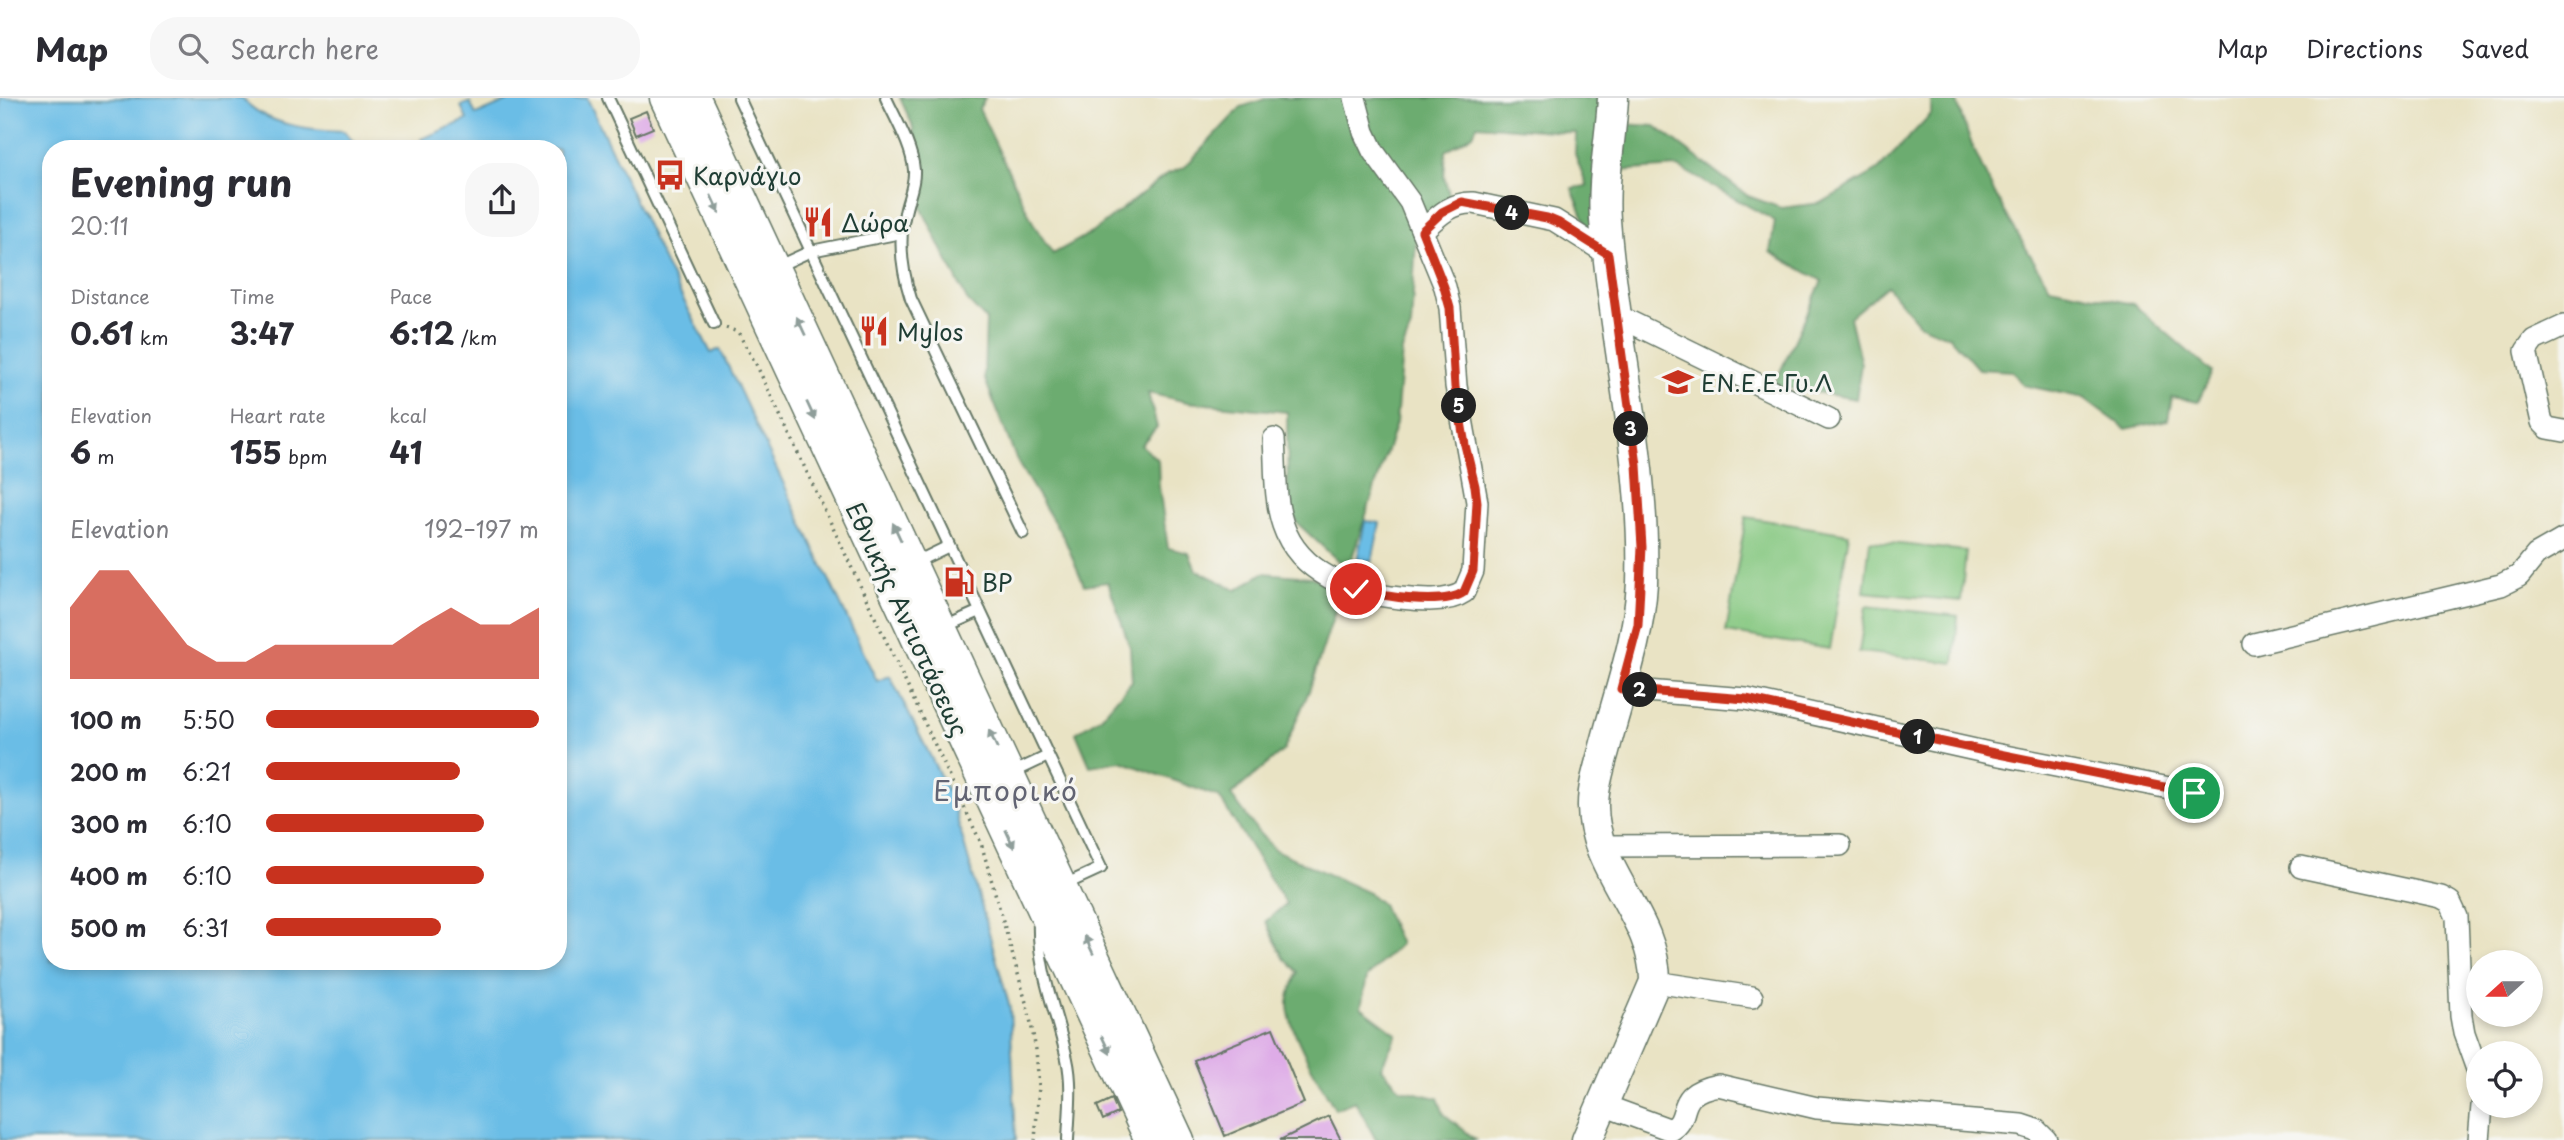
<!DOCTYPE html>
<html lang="en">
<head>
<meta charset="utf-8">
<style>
  :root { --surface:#fff; --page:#f7f7f7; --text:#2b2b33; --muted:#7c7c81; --line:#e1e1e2; --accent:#c8321e }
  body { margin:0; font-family:"Playpen Sans",sans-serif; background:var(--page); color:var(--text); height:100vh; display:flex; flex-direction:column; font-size:26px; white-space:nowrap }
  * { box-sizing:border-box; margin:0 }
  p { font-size:23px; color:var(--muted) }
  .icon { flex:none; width:38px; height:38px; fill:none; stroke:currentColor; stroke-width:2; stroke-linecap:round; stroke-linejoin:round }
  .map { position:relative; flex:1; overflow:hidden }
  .drawer { position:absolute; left:42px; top:42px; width:525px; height:830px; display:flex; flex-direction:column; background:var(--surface); border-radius:28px; box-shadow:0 4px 10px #0003 }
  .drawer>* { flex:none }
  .needle { width:46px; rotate:249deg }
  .buttons { position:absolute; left:2466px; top:852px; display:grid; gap:14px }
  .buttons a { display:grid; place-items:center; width:77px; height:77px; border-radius:50%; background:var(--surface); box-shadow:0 4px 10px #0003; font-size:35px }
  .pin { position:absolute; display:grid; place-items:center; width:60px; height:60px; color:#fff; margin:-30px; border:4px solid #fff; border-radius:50%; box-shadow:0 2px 7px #0007 }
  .km { position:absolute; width:35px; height:35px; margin:-18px; border-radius:50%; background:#222; color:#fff; font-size:19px; line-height:35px; text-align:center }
  .round { display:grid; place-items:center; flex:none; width:74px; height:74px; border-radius:28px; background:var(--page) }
  .overview { display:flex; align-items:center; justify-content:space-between; height:119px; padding:0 28px }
  h1 { font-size:38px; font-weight:700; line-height:52px }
  .figures { display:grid; grid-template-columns:repeat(3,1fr); gap:10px; height:119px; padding:7px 28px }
  .figures div { display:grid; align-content:center }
  .figures b { font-size:30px; font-weight:700 }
  .figures small { font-size:19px; font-weight:400 }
  .figures p { font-size:19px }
  .chart { height:196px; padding:14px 28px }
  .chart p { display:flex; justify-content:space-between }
  .chart svg { width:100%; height:126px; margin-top:7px; fill:var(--accent); opacity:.7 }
  ul { padding:0 28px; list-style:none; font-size:23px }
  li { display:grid; grid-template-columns:112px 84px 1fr; align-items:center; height:52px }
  li i { height:18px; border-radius:9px; background:var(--accent) }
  header { display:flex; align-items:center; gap:42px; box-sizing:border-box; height:98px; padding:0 35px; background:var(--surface); border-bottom:2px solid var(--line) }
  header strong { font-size:33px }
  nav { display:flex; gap:38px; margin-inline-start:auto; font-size:24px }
  .search { width:490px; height:63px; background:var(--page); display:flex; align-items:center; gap:18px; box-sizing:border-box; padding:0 24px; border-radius:28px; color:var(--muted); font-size:26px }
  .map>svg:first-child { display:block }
</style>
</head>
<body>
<header>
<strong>Map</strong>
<div class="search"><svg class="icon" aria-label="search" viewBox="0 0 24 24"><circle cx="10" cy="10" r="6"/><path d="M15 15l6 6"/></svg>Search here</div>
<nav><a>Map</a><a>Directions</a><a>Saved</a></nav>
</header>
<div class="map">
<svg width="2564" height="1042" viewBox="0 0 2564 1042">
  <rect width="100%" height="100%" fill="#f6f6f2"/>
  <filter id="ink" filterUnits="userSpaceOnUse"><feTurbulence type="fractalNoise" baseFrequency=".0143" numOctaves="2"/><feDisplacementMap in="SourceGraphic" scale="14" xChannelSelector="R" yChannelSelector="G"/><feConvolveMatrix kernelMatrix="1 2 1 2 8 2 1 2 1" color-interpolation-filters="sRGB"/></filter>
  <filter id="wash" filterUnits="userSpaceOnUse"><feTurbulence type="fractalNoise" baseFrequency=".00686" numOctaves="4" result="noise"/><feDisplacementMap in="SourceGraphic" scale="28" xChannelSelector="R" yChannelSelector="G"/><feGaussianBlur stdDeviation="1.57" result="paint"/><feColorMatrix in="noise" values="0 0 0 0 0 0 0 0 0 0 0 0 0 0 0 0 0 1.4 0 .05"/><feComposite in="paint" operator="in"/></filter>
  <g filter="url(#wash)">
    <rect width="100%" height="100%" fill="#e9e3c4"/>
    <!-- green -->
    <g fill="#86c881" stroke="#52825a" stroke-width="2">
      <polygon points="1746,419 1849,436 1830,551 1726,534"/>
      <polygon points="1870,443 1966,453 1961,503 1864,494"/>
      <polygon points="1866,508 1958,518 1954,565 1859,554"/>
    </g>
    <!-- forest -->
    <path fill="#6cac6f" stroke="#467452" stroke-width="2" d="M900,0H985L979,11L1034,127L1053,156L1093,134L1167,76L1184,70L1241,9L1268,0H1606L1604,25L1655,28L1748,98L1781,110L1821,105L1878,72L1931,16V0H1956C1975,69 2013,130 2050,189L2133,206L2212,274L2198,304L2172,299L2168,322L2126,331L2084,300L2023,287L2012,273L1978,271L1950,239L1920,227L1887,188L1850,219L1861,266L1856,301L1774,287L1822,183L1770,154L1775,123L1678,69L1601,74L1600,125L1587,138V128L1572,90L1587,88L1575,56L1576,35L1477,27L1473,36L1446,53L1444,79L1449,95L1436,130L1416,141L1411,229L1402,253L1396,325L1348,472L1297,425L1288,400L1287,314L1187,304L1148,295L1157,329L1141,347L1158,362L1159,389L1168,450L1189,455L1196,472L1237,492L1263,475L1311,479L1342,492L1309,593L1284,652L1231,697L1258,734L1275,752L1369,795L1382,806L1400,846L1367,879L1361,909L1397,936L1381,969L1400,991L1438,1000L1444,1016L1476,1042H1376L1355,1003L1335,1011C1321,986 1288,933 1288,906C1288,895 1295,884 1298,874L1283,859L1266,823L1286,806L1219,699L1121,663L1090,668L1076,635L1101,619L1132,583L1130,549L1108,484L1084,487L1065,442L1018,365L984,279L986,222L967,202L921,109L922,75L912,26Z"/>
    <!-- water -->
    <g fill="#6bbde6" stroke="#457d8d" stroke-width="2">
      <path d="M0,0H242C266,28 310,32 344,33L359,51H51V863H558V51H425L421,41L467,22L461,8L470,4L476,17L515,0H587L665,166L711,255L720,251L877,583L890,578L951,699L1010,910L1016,1042H0Z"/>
      <polygon points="1365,423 1380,425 1372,463 1357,462"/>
    </g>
    <g id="blocks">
      <!-- building -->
      <g fill="#deace7">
        <polygon points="646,13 653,30 636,37 629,20"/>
        <polygon points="1273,930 1304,1005 1225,1038 1194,962"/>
        <polygon points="1112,1001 1118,1015 1103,1022 1097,1008"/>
        <polygon points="1329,1018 1341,1042 1280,1042"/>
      </g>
    </g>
  </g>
  <g filter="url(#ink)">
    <use href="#blocks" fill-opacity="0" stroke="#676" stroke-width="2"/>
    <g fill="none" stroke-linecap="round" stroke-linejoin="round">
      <!-- lane casing -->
      <g stroke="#676" stroke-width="14">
        <g id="lane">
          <polyline points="608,0 714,226"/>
          <polyline points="739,0 1101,770 1064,787"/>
          <path d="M886,0C896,22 912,48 914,72C915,87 908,100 905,115C898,144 902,173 911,201L1023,435"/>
          <polyline points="776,169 811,153 901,135"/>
          <polyline points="914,465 949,448"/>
          <polyline points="944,529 980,513"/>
          <polyline points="1012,675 1048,658"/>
          <path d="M1039,824C1037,872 1057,915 1067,961C1073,987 1069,1016 1068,1042"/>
        </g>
      </g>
      <!-- street casing -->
      <g stroke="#676" stroke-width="24">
        <g id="street">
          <path d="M1422,133C1438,118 1451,104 1474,105L1554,122L1608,156"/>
          <polyline points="1616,217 1829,321"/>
          <polyline points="2564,228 2534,242 2526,253 2542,324 2548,330 2564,333"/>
          <path d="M1274,341C1276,369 1274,400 1283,427C1299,475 1354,496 1400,500C1419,502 1448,505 1464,494L1473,473L1477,404L1456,288L1450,210L1445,189L1410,104L1373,53L1364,34L1355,0"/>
          <polyline points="2254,546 2501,487 2519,478 2536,457 2564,441"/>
          <polyline points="1621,591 1746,601 1989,655 2195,695"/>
          <polyline points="1601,748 1840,747"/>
          <polyline points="2301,769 2441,799 2450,804 2457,819 2461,918 2464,935 2478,974"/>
          <polyline points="1655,884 1752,899"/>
          <path d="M1603,1007L1671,1032C1694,1019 1671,996 1718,987L1817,1010L2021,1027L2036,1032L2046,1042"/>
          <polyline points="2479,1042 2482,1008"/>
        </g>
      </g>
      <!-- secondary casing -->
      <g stroke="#676" stroke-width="33">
        <g id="secondary">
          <polyline points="665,0 1150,1042"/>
          <polyline points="695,0 1179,1042"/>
          <path d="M1587,1042L1655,884C1656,820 1592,771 1593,707C1593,686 1601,665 1606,645C1620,592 1639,540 1642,485C1646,363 1614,243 1605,122C1602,82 1611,40 1613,0"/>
        </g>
      </g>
      <!-- path -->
      <polyline stroke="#676" stroke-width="3.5" stroke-dasharray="2 5" stroke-linecap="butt" points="726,230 738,234 757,268 981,745 1029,915 1036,952 1039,988 1035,1042"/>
      <!-- lane -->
      <use href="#lane" stroke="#fff" stroke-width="10"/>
      <!-- street -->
      <use href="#street" stroke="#fff" stroke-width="21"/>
      <!-- secondary -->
      <use href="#secondary" stroke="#fff" stroke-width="30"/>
    </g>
    <!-- one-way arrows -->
    <defs><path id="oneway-solid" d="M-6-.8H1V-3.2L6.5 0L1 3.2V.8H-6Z" transform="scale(1.75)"/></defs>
    <g fill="#8f9e9a">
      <use href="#oneway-solid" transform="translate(715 106) rotate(65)"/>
      <use href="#oneway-solid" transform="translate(801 228) rotate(-115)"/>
      <use href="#oneway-solid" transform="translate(811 313) rotate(65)"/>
      <use href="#oneway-solid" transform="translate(897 434) rotate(-115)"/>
      <use href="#oneway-solid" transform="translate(993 641) rotate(-115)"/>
      <use href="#oneway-solid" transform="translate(1010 741) rotate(65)"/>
      <use href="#oneway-solid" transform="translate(1089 847) rotate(-115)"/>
      <use href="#oneway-solid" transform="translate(1106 947) rotate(65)"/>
    </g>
  </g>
  <g fill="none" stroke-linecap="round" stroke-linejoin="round" filter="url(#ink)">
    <!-- route casing -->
    <g stroke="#fff" stroke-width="14">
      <path id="route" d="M1356,491C1380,498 1443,509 1464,494L1473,473L1477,404L1475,388L1465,347L1455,289L1450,210L1444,189L1422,133L1442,114L1462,104L1547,120L1559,125L1608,156L1637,367L1642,449L1638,527L1621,591L1746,601L1989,654L2194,695"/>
    </g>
    <!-- route -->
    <use href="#route" stroke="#c8321e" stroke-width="9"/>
  </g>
  <!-- icons -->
  <defs>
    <g id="bus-bare" transform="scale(2.415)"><path d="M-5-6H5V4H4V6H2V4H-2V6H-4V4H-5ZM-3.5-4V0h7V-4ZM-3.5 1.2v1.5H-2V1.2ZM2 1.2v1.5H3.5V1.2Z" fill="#c8321e" stroke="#f6f6f2" stroke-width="2.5" paint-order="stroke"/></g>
    <g id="restaurant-bare" transform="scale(2.415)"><path d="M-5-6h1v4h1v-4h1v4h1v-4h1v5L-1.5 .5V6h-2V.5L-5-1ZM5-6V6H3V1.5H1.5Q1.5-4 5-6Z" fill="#c8321e" stroke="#f6f6f2" stroke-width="2.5" paint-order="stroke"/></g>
    <g id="school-bare" transform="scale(2.415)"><path d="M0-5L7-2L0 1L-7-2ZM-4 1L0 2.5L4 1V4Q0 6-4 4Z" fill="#c8321e" stroke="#f6f6f2" stroke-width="2.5" paint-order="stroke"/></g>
    <g id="fuel-bare" transform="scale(2.415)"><path d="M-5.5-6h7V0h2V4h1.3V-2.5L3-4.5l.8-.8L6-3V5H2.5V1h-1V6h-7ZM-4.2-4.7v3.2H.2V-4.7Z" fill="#c8321e" stroke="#f6f6f2" stroke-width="2.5" paint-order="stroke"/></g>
  </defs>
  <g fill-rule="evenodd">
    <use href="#bus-bare" x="670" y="77"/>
    <use href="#restaurant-bare" x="818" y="124"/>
    <use href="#restaurant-bare" x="874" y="233"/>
    <use href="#school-bare" x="1678" y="284"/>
    <use href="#fuel-bare" x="959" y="484"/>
  </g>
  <g text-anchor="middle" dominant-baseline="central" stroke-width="6" stroke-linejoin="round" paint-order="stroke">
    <!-- poi labels -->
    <g font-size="24" fill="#1f3d34" stroke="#f6f6f2" text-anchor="start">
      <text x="693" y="77">Καρνάγιο</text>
      <text x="841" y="124">Δώρα</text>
      <text x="897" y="233">Mylos</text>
      <text x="1701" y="284">ΕΝ.Ε.Ε.Γυ.Λ</text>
      <text x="982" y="484">BP</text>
    </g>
    <!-- street labels -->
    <g font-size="24" fill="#1f3d34" stroke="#f6f6f2">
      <text transform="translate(908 521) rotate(65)">Εθνικής Αντιστάσεως</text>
    </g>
    <!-- quarter labels -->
    <g font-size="28" letter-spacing="2" fill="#626473" stroke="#f6f6f2">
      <text x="1006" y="691">Εμπορικό</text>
    </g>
  </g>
</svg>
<div class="buttons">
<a><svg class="needle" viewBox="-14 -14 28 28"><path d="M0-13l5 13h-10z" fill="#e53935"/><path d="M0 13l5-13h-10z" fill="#7c7c81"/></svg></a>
<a><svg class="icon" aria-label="locate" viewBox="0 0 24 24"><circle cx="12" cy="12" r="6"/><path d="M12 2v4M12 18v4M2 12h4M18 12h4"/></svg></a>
</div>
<div class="pin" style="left:2194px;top:695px;background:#1e9e55"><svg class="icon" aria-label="arrive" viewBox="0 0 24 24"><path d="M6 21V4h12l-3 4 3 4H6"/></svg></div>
<div class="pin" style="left:1356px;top:491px;background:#d93025"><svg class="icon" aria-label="check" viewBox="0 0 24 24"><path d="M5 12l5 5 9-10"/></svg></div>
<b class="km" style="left:1918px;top:639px">1</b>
<b class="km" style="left:1640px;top:592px">2</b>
<b class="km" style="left:1631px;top:331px">3</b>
<b class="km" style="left:1512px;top:115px">4</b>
<b class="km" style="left:1459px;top:308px">5</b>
<section class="drawer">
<div class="overview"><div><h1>Evening run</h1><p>20:11</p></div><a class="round"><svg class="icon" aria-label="share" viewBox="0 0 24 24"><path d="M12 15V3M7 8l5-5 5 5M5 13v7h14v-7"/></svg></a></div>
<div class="figures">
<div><p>Distance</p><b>0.61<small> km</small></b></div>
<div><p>Time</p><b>3:47</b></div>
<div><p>Pace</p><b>6:12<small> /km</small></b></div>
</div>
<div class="figures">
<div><p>Elevation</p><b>6<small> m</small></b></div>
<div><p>Heart rate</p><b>155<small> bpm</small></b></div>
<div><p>kcal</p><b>41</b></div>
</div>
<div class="chart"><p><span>Elevation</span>192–197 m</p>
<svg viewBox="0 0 160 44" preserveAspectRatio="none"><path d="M0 44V19L10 6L20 6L30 19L40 32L50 38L60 38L70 32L80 32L90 32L100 32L110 32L120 25L130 19L140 25L150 25L160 19V44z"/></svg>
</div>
<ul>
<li><b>100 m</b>5:50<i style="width:100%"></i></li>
<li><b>200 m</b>6:21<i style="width:71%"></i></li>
<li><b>300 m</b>6:10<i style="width:80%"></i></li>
<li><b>400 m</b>6:10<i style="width:80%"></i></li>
<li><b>500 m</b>6:31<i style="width:64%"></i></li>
</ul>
</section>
</div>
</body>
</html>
